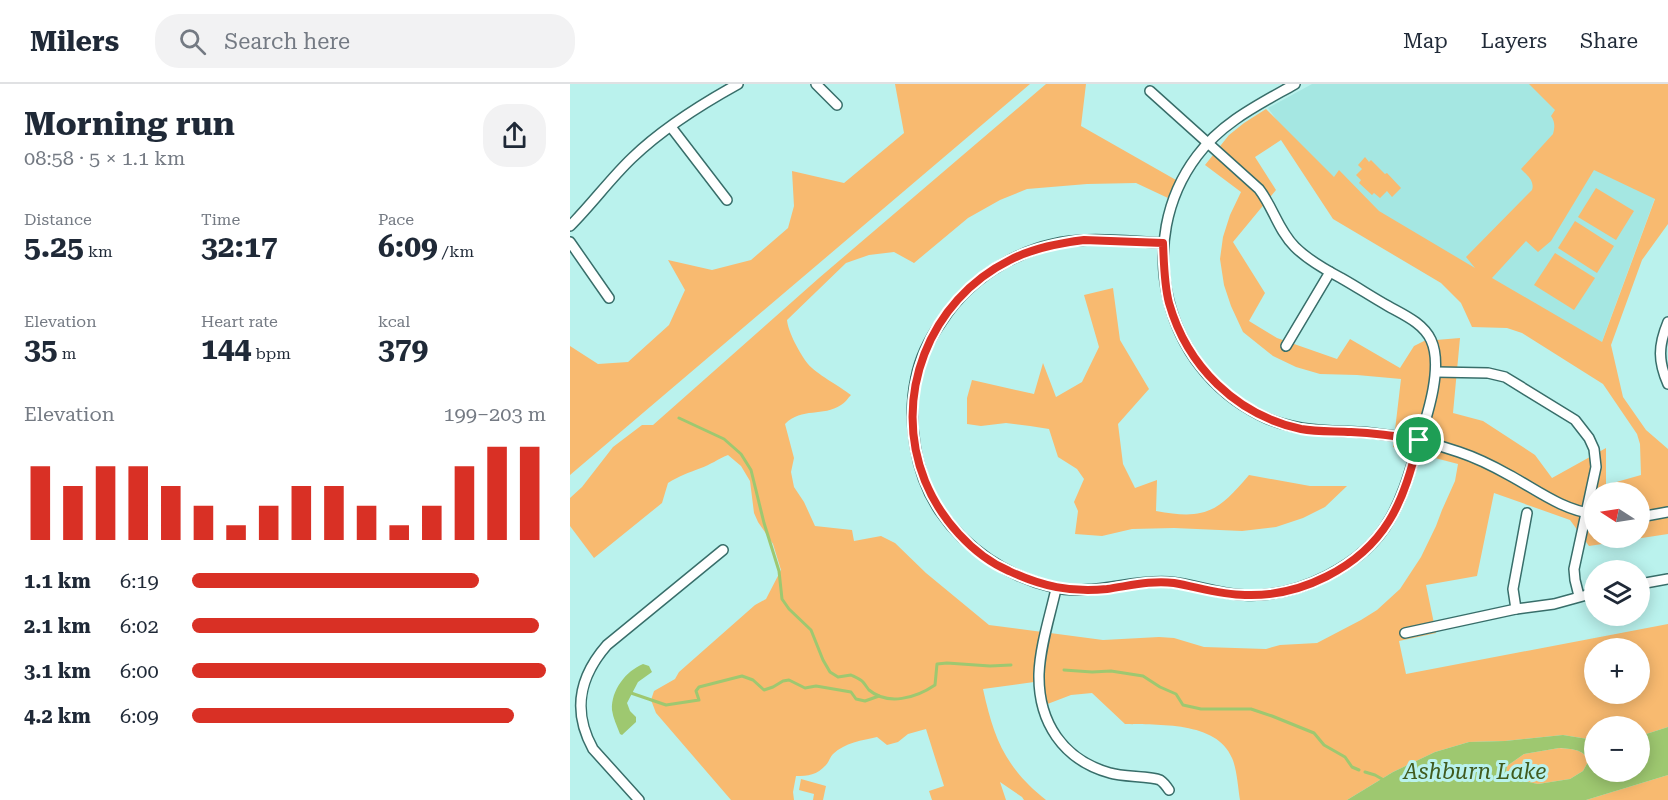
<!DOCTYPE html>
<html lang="en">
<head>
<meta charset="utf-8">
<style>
  :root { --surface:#fff; --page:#f2f2f3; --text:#1f2937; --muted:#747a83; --line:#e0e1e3; --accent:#d93025 }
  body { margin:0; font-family:"Roboto Serif",serif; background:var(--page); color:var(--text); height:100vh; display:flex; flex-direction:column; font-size:22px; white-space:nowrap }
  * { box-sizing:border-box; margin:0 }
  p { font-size:20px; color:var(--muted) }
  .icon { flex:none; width:33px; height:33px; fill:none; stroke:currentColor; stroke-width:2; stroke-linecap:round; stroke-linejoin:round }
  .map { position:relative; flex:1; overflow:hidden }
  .panel { display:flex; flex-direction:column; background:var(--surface); width:570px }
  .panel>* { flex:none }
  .needle { width:39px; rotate:282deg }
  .buttons { position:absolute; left:1014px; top:398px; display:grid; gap:12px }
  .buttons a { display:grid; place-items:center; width:66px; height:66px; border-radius:50%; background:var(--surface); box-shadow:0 3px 15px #0003; font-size:30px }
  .pin { position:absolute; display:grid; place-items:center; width:51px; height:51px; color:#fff; margin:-26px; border:3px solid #fff; border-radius:50%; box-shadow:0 2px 6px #0007 }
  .round { display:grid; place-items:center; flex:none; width:63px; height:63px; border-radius:24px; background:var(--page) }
  .overview { display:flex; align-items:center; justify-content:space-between; height:102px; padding:0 24px }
  h1 { font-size:33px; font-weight:700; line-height:45px }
  .figures { display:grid; grid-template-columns:repeat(3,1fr); gap:9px; height:102px; padding:6px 24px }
  .figures div { display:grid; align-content:center }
  .figures b { font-size:30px; font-weight:700 }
  .figures small { font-size:16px; font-weight:400 }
  .figures p { font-size:16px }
  .chart { height:168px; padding:12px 24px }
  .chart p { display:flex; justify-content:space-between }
  .chart svg { width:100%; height:108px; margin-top:6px; stroke:var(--accent); stroke-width:6 }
  ul { padding:0 24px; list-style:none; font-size:20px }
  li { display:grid; grid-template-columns:96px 72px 1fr; align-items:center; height:45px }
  li i { height:15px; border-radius:8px; background:var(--accent) }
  header { display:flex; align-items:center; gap:36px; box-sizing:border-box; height:84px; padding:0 30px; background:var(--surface); border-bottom:2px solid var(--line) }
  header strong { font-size:28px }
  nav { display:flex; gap:33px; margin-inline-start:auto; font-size:21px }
  .search { width:420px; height:54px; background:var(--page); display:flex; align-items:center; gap:15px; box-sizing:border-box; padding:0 21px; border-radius:24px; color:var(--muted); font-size:22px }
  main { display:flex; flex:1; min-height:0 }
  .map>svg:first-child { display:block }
</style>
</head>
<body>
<header>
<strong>Milers</strong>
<div class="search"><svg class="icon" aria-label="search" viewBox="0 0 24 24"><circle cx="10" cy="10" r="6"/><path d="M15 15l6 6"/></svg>Search here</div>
<nav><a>Map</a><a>Layers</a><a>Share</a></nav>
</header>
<main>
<section class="panel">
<div class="overview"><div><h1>Morning run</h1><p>08:58 · 5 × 1.1 km</p></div><a class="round"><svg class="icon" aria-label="share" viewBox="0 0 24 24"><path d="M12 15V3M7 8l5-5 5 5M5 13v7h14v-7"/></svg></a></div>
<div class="figures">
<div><p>Distance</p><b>5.25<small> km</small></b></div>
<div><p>Time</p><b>32:17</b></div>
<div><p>Pace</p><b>6:09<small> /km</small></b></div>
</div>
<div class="figures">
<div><p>Elevation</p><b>35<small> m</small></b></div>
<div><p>Heart rate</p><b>144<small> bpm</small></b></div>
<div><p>kcal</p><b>379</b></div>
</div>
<div class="chart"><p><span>Elevation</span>199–203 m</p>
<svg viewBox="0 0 160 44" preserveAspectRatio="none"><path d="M5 44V14M15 44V22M25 44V14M35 44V14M45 44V22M55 44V30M65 44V38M75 44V30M85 44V22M95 44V22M105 44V30M115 44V38M125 44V30M135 44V14M145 44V6M155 44V6"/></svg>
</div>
<ul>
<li><b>1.1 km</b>6:19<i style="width:81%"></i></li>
<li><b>2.1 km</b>6:02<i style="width:98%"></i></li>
<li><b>3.1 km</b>6:00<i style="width:100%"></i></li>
<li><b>4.2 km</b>6:09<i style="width:91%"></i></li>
</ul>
</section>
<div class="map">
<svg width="1098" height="716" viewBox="0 0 1098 716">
  <rect width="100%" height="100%" fill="#baf2ed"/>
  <!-- built -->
  <polygon fill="#a5e7e2" points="742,0 1098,0 1098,79 1024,279 779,138 698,24"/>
  <!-- green -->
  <g fill="#f8ba70" fill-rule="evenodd">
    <polygon points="325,0 460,0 0,391 0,262 28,280 58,278 99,241 115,206 98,176 142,186 181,176 218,144 224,122 222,87 274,99 334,49"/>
    <path d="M476,0H516L511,42L606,96L598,114L566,99L517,100L457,105L430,116L398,134L344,179L324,168L299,171L276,179L217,236C218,248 230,270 238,280C245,289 271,303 281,311C278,314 275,319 271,321C253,333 232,323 215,340L224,374L221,388L224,403L234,418L245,442L282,446L284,457L311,452L325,459L356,489L419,541L533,556L589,553L604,554L634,563L696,565L710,561L747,559L791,536L807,526L830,505L851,473L866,442L872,426L885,397L888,380L823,363L831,295L787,291L750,290L726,283L703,272L673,248L661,222L654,201L650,175L653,153L660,131L671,108L635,81L659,51L674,39L696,25L764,93L769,86L809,127L905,184L896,173L962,106C965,97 957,91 951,85L983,50C985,43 985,38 981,32L985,26L959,0H1098V140L1072,176L1041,261L1053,313L1076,346L1098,365V450L1019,462L1000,436L924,409L907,492L856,501L866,549L829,557L836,590L1098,540V643L1070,652V642H1024V656L993,651L935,657L899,658L865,668L823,688L777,716H670C668,704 667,685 662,674C647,637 587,641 555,640L522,609L501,611L467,624L464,598L413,605C424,655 435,683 476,716H454L452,713L430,698L436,716H362L359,707L374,702L356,645L338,650L328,658L317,661L307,653C293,656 274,659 263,670C260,673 259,678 256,681C247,691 238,692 226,692L223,708L224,716H161L86,629L81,616L84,607L105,595L109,588L185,521L196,515L211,486L203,460L188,438L184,429L180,397L171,382L158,371C148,375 140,381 131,384C118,389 109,392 98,399L92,419L24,474L0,442V414L12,403L43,363L72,341H83L249,194ZM711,56L763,135L871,199L891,219L902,243L937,244L952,249L1033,300L1067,350L1070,360L1071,391L1036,401V364L982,394L965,371L913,337L883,329L890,254L854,257L844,262L830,284L780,255L767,275L707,254L679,237L695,209L663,158L706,106L685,73ZM1024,86L1085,115L1032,258L922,194L956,157L968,168L981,157ZM1024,408H1070V453H1024ZM1024,564H1070V609H1024Z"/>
    <polygon points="795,73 799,78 801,76 815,90 817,89 831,104 822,113 817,107 810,114 804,109 802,111 789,99 791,96 786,91 792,85 788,81"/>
    <polygon points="1026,104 1064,127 1046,156 1008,133"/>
    <polygon points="1005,137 1044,162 1027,189 988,164"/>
    <polygon points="985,169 1025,194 1004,226 964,201"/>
    <path d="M543,204L550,256L579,305L548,340L553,380L565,404L587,396L586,427C635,436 648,428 679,391L740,402H777L755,423L733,434L706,443L672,447L604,444L562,445L532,452L505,450L508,427L504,418L514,395L507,385L488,373L479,345L460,342L436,339L411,342L397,340V314L402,296L464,310L473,279L486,313L512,298L529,263L514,211Z"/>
    <path d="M989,664C1001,665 1013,665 1019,676L1013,687L1000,695L968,700L939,694L936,689L937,682L954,670Z"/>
    <polygon points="1098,691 1098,716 1016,716"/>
    <polygon points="231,695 256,702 253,716 243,716 244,710 229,706"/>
  </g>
  <!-- water -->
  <g fill="#9ec870" fill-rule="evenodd">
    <path d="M73,580L79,582L82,588L68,598L57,619L60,627L66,633V638L52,651L50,650C47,642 43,634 42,626C41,606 56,587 73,580Z"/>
    <path d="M1098,643V691L1016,716H777L823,688L865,668L899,658L935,657L993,651L1024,656V687H1070V652ZM989,664C1001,665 1013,665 1019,676L1013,687L1000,695L968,700L939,694L936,689L937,682L954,670Z"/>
  </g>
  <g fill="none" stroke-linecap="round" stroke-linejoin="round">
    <!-- stream -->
    <g stroke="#9ec870" stroke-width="3">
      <path d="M109,334L154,355L171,370L181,386L194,439L209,487L212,515L219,525L241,546L253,576L260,588L268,593L281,591C285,593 290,595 293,598C294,599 298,605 299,606C318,622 346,614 365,601L367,580L377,579L420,582L441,581"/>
      <polyline points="494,586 522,588 541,587 573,592 590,603 606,610 613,621 631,625 681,625 702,632 744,649 754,661 775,673 782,683 789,686"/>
      <polyline points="61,609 96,621 129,616 126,607 129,603 172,592 183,596 194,606 203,603 213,597 219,596 235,604 246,602 281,608 286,615 295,617 309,612"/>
      <polyline points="795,688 805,691 812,695"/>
    </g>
    <!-- street casing -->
    <g stroke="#386e6a" stroke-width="12">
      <g id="street">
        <polyline points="246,0 267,21"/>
        <path d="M725,0C690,20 652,38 627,72C563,157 594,284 690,331C725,349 763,346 801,349C831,352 861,358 889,368C907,374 923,382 939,391C967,406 992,426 1024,430"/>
        <path d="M580,7L689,105C703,123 708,146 725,163C738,176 754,185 771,194C787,203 802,213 818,222C834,231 853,239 861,256C874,284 856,335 847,364C840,387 833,413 820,435C794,482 727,514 674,511C648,510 624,500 599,498C560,495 521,513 482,503C437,492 396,465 370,427C345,391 337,336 346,294C350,273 360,254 372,237C403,189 460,157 517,156C542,155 568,158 593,159"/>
        <polyline points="101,43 157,116"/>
        <path d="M0,142C22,120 40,95 62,74C93,44 130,21 168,0"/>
        <polyline points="0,158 39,214"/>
        <path d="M1098,238C1088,262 1088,277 1098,300"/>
        <polyline points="716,262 760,188"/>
        <polyline points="866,288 918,289 935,293 1005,336 1019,354 1024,365 1026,383 1004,485 1005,496 1009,512"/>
        <polyline points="1070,433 1098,428"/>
        <polyline points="1070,500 1098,495"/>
        <path d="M486,505C480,532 470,562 469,590C468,638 493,676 540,689C552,693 581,692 590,696C593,698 597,703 599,706"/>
        <polyline points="946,525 943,505 957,429"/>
        <polyline points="835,549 946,525 984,520 1024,509"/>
        <path d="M69,716L23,665C2,627 9,593 37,561L153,466"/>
      </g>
    </g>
    <!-- street -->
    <use href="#street" stroke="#fff" stroke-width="9"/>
  </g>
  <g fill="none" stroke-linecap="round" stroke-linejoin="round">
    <!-- route casing -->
    <g stroke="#fff" stroke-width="12">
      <path id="route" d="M514,156L593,159C594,179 594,200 599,219C617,282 666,331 731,345C747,348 765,347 781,348C804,349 827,352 849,356C842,383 834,413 819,437C790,484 730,513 675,511C651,511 627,503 604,499C581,496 559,502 537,505C501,509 471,502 439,487C402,471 370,434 355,397C321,313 359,216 440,176C463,164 489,159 514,156Z"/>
    </g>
    <!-- route -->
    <use href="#route" stroke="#d93025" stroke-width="8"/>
  </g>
  <g text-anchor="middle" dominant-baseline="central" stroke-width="6" stroke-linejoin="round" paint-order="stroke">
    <!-- water labels -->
    <g font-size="22" font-style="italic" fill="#405b1f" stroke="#baf2ed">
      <text x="905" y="687">Ashburn Lake</text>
    </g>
  </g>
</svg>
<div class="buttons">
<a><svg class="needle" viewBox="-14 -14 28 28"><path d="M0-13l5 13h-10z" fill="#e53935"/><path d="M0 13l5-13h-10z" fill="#747a83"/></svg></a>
<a><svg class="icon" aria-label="layers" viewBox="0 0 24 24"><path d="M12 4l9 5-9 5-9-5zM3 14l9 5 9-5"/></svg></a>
<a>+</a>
<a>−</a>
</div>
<div class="pin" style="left:849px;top:356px;background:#1e9e55"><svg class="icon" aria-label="arrive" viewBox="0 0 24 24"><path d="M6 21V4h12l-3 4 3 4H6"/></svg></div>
</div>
</main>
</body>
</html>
